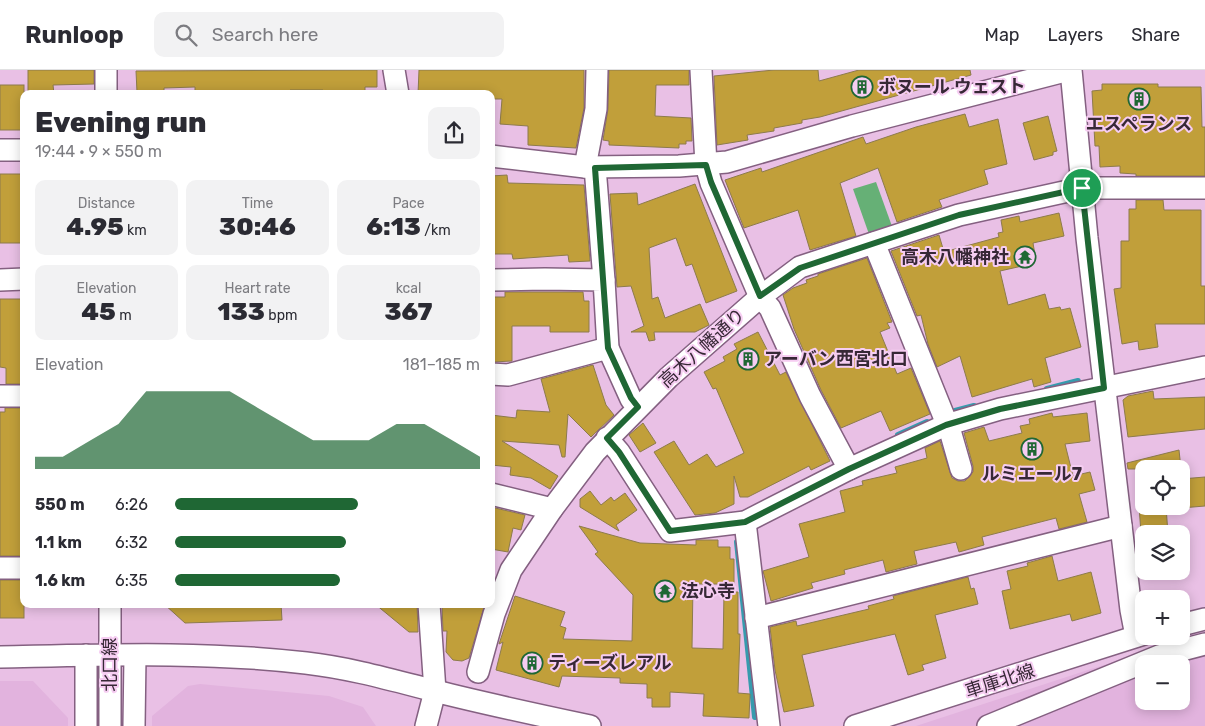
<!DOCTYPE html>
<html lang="en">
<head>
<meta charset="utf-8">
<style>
  :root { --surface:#fff; --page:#f2f2f3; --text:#2b2b33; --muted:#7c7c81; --line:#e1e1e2; --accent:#1f6734 }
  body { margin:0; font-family:Rubik,"Noto Sans JP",sans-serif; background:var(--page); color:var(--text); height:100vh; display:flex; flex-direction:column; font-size:19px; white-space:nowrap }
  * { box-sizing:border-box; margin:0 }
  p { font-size:16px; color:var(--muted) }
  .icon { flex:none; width:28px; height:28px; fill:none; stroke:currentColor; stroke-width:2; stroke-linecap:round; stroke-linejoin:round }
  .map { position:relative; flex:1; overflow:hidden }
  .side { position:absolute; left:20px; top:20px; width:475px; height:518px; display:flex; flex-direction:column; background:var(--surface); border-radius:10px; box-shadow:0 2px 12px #0003 }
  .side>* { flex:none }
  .fabs { position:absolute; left:1135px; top:390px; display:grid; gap:10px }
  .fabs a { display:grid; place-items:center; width:55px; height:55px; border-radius:10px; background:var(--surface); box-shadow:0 2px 12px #0003; font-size:25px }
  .pin { position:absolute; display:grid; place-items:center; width:42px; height:42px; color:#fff; margin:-21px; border:2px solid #fff; border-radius:50%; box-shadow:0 1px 5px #0007 }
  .round { display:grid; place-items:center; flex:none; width:52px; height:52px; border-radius:10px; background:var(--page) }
  .headline { display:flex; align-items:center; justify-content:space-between; height:85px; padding:0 15px }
  h1 { font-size:28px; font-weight:800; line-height:38px }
  .stats { display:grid; grid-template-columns:repeat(3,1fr); gap:8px; height:85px; padding:5px 15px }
  .stats div { display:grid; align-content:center; border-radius:10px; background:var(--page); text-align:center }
  .stats b { font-size:25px; font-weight:800 }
  .stats small { font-size:14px; font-weight:400 }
  .stats p { font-size:14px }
  .chart { height:140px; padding:10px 15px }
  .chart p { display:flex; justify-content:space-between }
  .chart svg { width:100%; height:90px; margin-top:5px; fill:var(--accent); opacity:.7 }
  ul { padding:0 15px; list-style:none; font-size:16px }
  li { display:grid; grid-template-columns:80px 60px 1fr; align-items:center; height:38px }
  li i { height:12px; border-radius:6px; background:var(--accent) }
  header { display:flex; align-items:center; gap:30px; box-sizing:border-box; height:70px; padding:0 25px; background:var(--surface); border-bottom:1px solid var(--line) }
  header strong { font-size:24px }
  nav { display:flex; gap:28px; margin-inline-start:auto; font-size:18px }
  .search { width:350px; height:45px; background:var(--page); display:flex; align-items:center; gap:12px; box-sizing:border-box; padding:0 18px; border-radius:10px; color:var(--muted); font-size:19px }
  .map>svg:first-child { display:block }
</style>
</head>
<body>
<header>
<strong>Runloop</strong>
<div class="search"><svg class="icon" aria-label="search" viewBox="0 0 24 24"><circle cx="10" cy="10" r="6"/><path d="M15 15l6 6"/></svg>Search here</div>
<nav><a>Map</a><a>Layers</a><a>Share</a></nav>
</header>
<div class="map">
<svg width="1205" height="656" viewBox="0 0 1205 656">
  <rect width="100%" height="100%" fill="#e9c0e5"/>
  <!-- built -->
  <g fill="#e2b3de" fill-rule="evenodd">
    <path d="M1205,561V656H916L1094,598L1177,573L1176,567ZM1144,594H1181V631H1144Z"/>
    <polygon points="0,611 33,611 68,648 68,656 0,656"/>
    <polygon points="200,614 329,626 363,637 376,656 152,656 152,646 188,616"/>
  </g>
  <!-- green -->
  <polygon fill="#66b076" points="876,112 893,159 870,167 853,119"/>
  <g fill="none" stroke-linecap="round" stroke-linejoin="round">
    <!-- stream -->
    <g stroke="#369bae" stroke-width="6">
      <polyline points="1047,319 1078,311"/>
      <polyline points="955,341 974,336"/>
      <polyline points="898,365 927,352"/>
      <polyline points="737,472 755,647"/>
    </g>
  </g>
  <!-- building -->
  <g fill="#c19f3a" stroke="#8d7b4c">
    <polygon points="28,0 94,0 94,14 53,15 54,24 28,24"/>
    <polygon points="377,0 377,17 365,17 365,24 323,24 323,20 290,20 290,22 247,24 195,24 195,17 164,18 164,21 137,22 136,1"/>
    <polygon points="419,0 584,0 584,38 576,78 528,75 528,56 500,54 502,29 492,29 492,24 418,24"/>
    <polygon points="609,0 689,0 689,15 656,15 655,46 691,48 692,71 686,71 686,74 679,74 679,78 609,75 609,71 603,70 608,39"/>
    <polygon points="774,0 818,0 819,11 859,0 970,0 971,5 820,47 802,50 802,53 774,58 774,61 747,65 748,70 717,75 714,6"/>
    <polygon points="1102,14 1158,14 1158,17 1201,17 1202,57 1205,57 1205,106 1136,106 1136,104 1120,103 1120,96 1100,97 1099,76 1095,76 1092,21 1102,20"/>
    <rect x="0" y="15" width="24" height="45"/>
    <polygon points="965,44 969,57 998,49 1007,94 984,100 988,114 939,130 942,137 897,152 878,98 840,113 856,166 810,180 798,140 744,158 725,110 761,98 762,102 863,67 866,74 916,57"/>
    <polygon points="1048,46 1057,81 1053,82 1053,85 1034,90 1023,53"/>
    <rect x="0" y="104" width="24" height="69"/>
    <polygon points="507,105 508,113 584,115 590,191 569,192 568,185 513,189 512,184 491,184 491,106"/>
    <polygon points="695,114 737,221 706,233 692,194 686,196 676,168 649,178 652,229 658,227 665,248 700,234 709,255 695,262 654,262 655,270 649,271 646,262 631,262 644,256 631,216 617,217 610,124 637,123 638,135"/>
    <polygon points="1136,130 1163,130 1164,140 1201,140 1201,216 1205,216 1205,254 1155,254 1158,277 1139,280 1138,271 1122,274 1114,219 1121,218 1121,171 1129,171 1129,139 1136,139"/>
    <polygon points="1059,143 1064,166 1033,173 1035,185 1030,186 1031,194 1000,201 1008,235 1045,224 1049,239 1060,237 1061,240 1070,238 1081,277 1045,288 1051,312 1034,317 1032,309 972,327 960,286 937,297 928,274 921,245 917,246 891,181 939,165 944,182 999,167 998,163 1003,162 1001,150 1019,146 1020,152"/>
    <polygon points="867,188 892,252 887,253 890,258 880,262 897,304 911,298 930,344 890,361 881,341 841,358 821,320 794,259 783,225 793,218 807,213 806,210 818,206 818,204"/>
    <polygon points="505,222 583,222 584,231 589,231 589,262 550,262 550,256 512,256 512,291 493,292 491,227 505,227"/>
    <polygon points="0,229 24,229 24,314 6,314 6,298 0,297"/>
    <polygon points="758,262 780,305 786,302 830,391 811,400 809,396 748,427 740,427 734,406 734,434 715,443 695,445 654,382 674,371 689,395 707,384 716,397 744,383 716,318 713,319 704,302 725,291 723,287 737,279 734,274"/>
    <polygon points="593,295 606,335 614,345 591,367 568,344 565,387 562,387 559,375 502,371 558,406 550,419 531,408 510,405 511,397 491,395 491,345 516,348 517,340 550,342 541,309"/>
    <polygon points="1153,321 1154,329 1205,327 1205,359 1128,367 1123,330 1128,326"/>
    <polygon points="5,338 24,338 24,486 0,486 0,342 5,342"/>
    <polygon points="1052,343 1053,347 1087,343 1090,371 1065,374 1073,406 1090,402 1095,420 1079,424 1087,452 1059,459 1056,448 982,467 984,475 959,482 956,472 914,481 917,494 886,502 883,490 844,500 845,504 811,513 813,518 771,531 763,501 809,487 799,454 845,442 840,421 863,415 862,411 897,403 895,397 927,388 925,378 940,371 952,408 958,411 965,411 973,402 973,396 964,363 984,357 989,371 1022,363 1020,356 1030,354 1029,349"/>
    <polygon points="643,353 656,373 640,382 629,365"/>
    <polygon points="1179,380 1181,399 1128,399 1127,393"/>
    <polygon points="1205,407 1205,436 1181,438 1181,409"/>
    <polygon points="590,421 601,435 611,427 614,431 625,423 637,440 616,455 619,461 580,437 580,429"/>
    <polygon points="1139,436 1166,436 1168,464 1141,463"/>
    <polygon points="491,437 525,445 521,460 513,458 508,482 491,479"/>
    <polygon points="579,456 640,473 696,475 696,470 718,470 718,477 730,477 730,489 734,489 734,514 693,514 692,578 723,579 724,522 738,522 738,564 740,564 738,623 750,624 749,648 703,646 704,624 670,622 670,637 652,637 652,628 647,628 647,614 620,613 620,608 562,606 559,617 496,600 503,572 499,574 515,526 565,542 560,556 566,558 563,569 632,571 633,525 595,484 598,482"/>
    <polygon points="1052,486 1058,511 1091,502 1101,543 1072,551 1070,544 1010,559 1002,521 1011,519 1007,501 1028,496 1027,493"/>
    <polygon points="968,507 971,519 974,518 978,534 935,545 946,588 922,595 924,600 908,605 895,564 802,585 814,636 784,642 775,600 770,557 796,551 797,556 869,539 868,536 894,529 893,526"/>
    <rect x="0" y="510" width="24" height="38"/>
    <polygon points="164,534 281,534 282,550 185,553"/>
    <polygon points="375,534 417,534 418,562 409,562"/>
    <polygon points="442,534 485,534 469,588 462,591 453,590 446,582 447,561 443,561"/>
  </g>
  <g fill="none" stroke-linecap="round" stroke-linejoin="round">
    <!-- minor casing -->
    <g stroke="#846081" stroke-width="24">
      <g id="minor">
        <polyline points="106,0 106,24"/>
        <polyline points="394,0 398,24"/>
        <polyline points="701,0 706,95 711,113 760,227 770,238 810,326 849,399"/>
        <polyline points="1071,0 1087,168 1131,540 1136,566"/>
        <polyline points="0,80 24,80"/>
        <polyline points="491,86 585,97 679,96 727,92 852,56 1069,0"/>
        <polyline points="585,97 596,39 597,0"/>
        <polyline points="595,97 604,210"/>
        <polyline points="874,173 951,364 961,399"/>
        <polyline points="0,210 24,209"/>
        <polyline points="491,210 545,209 604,210 608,278 631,329 638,337"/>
        <polyline points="491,304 508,305 608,278"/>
        <polyline points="0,326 24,326"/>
        <polyline points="607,368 619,382 670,461 745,452 849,399 946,355 1000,339 1205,297"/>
        <polyline points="491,424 552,439"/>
        <polyline points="745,452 769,656"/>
        <polyline points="0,498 24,498"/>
        <polyline points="756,548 1121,456"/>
        <polyline points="1181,555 1205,549"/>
        <path d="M0,587C102,585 205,581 306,593C350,598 392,610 435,621C486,634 538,645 590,656"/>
        <polyline points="478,602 494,544 511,500 552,439 595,382 669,307 760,227 800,197 959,145 1082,118 1205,118"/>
        <polyline points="86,656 86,585"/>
        <polyline points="110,656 110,534"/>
        <polyline points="134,656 135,586"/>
        <polyline points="426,656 435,621 429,534"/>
        <polyline points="855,656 1144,564"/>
        <polyline points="988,656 1159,586 1205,574"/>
      </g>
    </g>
    <!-- minor -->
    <use href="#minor" stroke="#fff" stroke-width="21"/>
  </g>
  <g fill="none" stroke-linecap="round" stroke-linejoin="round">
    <!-- route casing -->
    <g stroke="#fff" stroke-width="10">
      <polygon id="route" points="706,95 711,112 760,226 800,198 959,145 1082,118 1104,318 1000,339 946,355 849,399 745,452 670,461 619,382 607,368 638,337 631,328 608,278 595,98"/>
    </g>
    <!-- route -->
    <use href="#route" stroke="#1f6734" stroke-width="6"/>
  </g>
  <!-- icons -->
  <defs>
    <g id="building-ring" transform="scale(1.125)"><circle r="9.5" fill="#f6cdf2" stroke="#1f6734" stroke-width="1.5"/><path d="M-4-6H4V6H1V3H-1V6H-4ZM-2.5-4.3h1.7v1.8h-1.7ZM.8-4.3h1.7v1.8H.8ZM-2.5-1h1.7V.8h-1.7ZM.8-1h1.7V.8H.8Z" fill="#1f6734"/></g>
    <g id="temple-ring" transform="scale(1.125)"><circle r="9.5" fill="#f6cdf2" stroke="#1f6734" stroke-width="1.5"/><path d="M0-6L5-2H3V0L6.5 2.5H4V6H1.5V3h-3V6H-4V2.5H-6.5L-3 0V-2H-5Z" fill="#1f6734"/></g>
  </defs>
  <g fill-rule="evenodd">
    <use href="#building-ring" x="862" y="17"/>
    <use href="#building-ring" x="1139" y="29"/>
    <use href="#temple-ring" x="1025" y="187"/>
    <use href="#building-ring" x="748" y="289"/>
    <use href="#building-ring" x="1032" y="379"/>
    <use href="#temple-ring" x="665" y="521"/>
    <use href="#building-ring" x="532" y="593"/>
  </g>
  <g text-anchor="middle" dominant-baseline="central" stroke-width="4" stroke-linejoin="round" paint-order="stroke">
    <!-- poi labels -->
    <g font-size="18" font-weight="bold" fill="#372836" stroke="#f6cdf2" text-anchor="start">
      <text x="878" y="17">ボヌール ウェスト</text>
      <text x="1139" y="54" text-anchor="middle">エスペランス</text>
      <text x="1009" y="187" text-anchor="end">高木八幡神社</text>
      <text x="764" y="289">アーバン西宮北口</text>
      <text x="1032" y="404" text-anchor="middle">ルミエール7</text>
      <text x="681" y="521">法心寺</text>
      <text x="548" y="593">ティーズレアル</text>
    </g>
    <!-- street labels -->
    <g font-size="18" fill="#372836" stroke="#f6cdf2">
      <text transform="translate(702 278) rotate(-42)">高木八幡通り</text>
      <text transform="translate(110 595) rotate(-90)">北口線</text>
      <text transform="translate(1000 611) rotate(-18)">車庫北線</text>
    </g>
  </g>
</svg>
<div class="fabs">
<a><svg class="icon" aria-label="locate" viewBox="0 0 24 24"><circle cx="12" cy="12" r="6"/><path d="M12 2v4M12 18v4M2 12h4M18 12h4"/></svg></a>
<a><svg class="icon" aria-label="layers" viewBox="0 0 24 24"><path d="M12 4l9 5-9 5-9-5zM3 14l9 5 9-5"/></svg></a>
<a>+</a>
<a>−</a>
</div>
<div class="pin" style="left:1082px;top:118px;background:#1e9e55"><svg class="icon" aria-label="arrive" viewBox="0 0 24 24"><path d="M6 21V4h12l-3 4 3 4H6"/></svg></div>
<section class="side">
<div class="headline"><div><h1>Evening run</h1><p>19:44 · 9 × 550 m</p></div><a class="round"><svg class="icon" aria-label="share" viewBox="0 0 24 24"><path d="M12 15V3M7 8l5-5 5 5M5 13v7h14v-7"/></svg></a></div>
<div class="stats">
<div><p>Distance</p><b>4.95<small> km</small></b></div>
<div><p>Time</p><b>30:46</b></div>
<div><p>Pace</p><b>6:13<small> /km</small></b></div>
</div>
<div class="stats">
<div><p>Elevation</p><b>45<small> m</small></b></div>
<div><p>Heart rate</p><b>133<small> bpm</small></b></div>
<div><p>kcal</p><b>367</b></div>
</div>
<div class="chart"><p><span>Elevation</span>181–185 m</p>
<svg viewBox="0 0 160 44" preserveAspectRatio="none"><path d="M0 44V38L10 38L20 30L30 22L40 6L50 6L60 6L70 6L80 14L90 22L100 30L110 30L120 30L130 22L140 22L150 30L160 38V44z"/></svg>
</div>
<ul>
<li><b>550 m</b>6:26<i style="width:60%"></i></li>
<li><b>1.1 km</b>6:32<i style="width:56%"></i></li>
<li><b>1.6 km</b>6:35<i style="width:54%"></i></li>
</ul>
</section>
</div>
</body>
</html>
